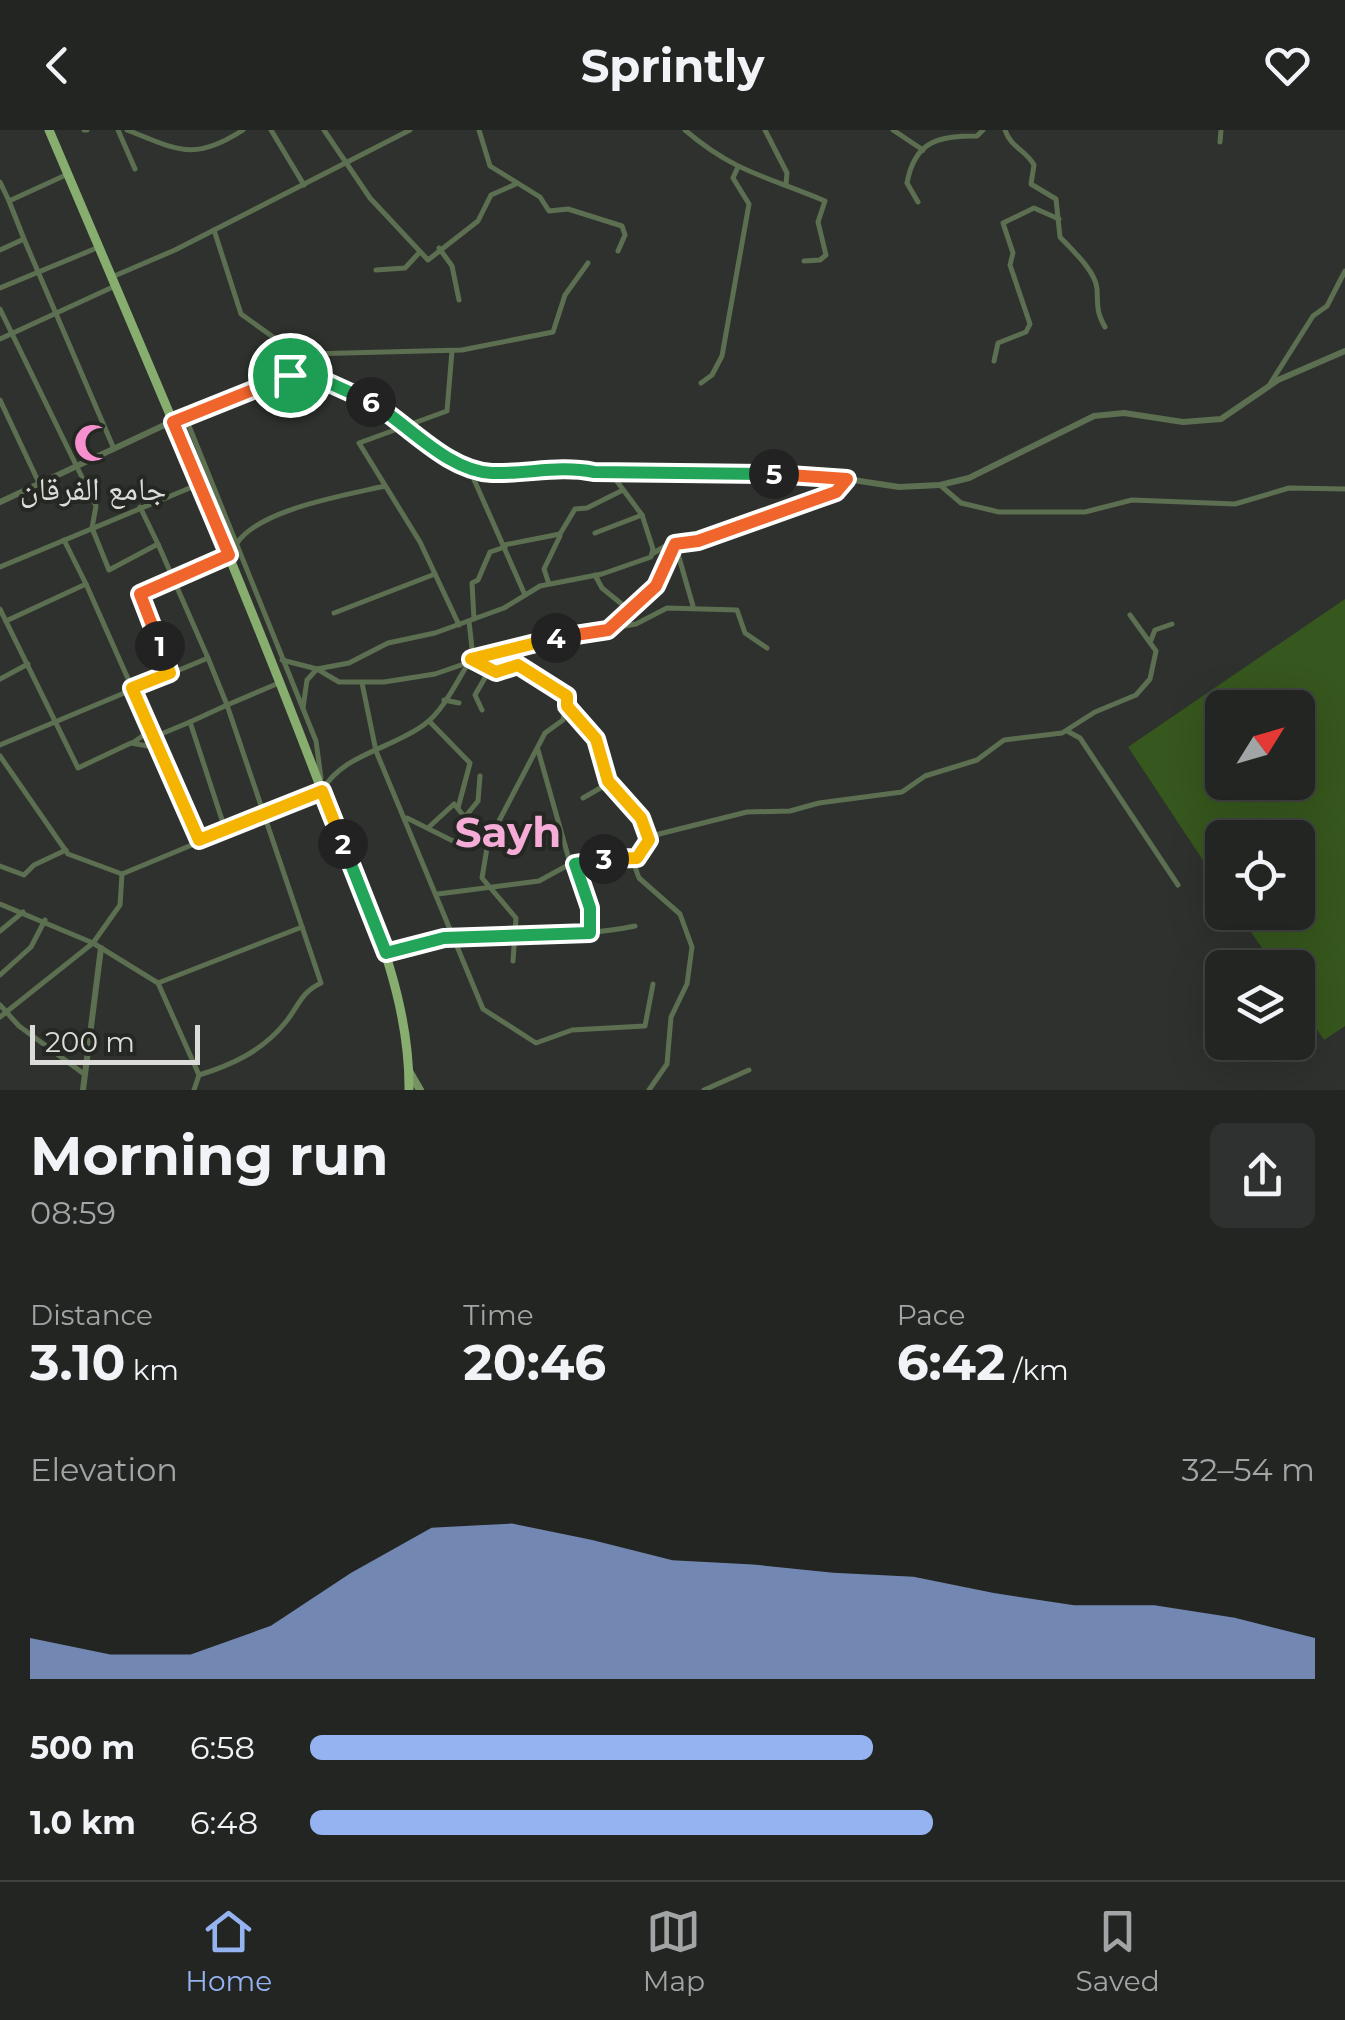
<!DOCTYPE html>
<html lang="en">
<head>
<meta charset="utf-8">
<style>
  :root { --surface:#222522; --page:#2e312f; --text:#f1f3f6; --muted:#a2a5a5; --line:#3f4240; --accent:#95b2f1 }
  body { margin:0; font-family:Montserrat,"Noto Naskh Arabic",sans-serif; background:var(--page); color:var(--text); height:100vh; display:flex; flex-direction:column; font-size:38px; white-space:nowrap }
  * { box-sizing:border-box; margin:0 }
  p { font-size:32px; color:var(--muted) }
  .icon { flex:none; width:55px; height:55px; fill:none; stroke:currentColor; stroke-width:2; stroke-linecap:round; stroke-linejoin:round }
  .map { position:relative; height:960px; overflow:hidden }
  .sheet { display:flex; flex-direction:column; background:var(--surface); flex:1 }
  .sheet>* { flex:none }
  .needle { width:65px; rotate:53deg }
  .buttons { position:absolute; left:1205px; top:560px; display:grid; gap:20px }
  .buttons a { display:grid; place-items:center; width:110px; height:110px; border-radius:15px; background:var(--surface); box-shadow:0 10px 40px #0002,0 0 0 2px var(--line); font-size:50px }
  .scale { position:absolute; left:30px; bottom:25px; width:170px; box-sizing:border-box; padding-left:10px; border:5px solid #dcdddb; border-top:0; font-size:28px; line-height:35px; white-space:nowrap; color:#dcdddb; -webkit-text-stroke:8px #252723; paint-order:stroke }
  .pin { position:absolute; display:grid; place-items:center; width:85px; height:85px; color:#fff; margin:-42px; border:5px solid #fff; border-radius:50%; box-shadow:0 2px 10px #0007 }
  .km { position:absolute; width:50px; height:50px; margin:-25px; border-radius:50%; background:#222; color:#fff; font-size:28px; line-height:50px; text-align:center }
  .round { display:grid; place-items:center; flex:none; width:105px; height:105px; border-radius:15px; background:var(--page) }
  .summary { display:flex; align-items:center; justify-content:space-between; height:170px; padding:0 30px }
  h1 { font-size:55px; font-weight:700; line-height:75px }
  .figures { display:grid; grid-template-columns:repeat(3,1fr); gap:15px; height:170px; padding:10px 30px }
  .figures div { display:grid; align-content:center }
  .figures b { font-size:50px; font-weight:700 }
  .figures small { font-size:28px; font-weight:400 }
  .figures p { font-size:28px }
  .chart { height:280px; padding:20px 30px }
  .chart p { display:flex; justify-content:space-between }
  .chart svg { width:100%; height:180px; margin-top:10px; fill:var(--accent); opacity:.7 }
  ul { padding:0 30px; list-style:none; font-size:32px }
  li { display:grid; grid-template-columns:160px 120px 1fr; align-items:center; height:75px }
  li i { height:25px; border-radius:12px; background:var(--accent) }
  header { display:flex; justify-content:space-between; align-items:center; height:130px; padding:0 30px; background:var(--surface); font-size:45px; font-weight:700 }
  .tab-bar { display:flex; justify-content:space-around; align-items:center; height:140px; border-top:2px solid var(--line); background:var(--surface); font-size:28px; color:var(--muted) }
  .tab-bar a { display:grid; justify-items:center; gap:5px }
  .tab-bar .current { color:var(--accent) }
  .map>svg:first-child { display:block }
</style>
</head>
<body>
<header><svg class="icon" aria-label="back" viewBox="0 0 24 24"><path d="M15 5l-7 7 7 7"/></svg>Sprintly<svg class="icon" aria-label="heart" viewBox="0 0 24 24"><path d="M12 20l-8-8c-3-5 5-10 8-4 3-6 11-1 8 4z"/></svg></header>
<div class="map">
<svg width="1345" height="960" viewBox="0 0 1345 960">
  <rect width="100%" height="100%" fill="#2e312d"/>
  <!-- green -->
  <path fill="#36571d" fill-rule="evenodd" d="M1345,469V896L1324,910L1298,871V838L1275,837L1238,783L1298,782V708H1222V759L1128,617ZM1222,578H1298V652H1222Z"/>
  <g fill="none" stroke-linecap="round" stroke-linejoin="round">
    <!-- minor -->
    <g stroke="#5c6f51" stroke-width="5">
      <polyline points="84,0 87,0"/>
      <polyline points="118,0 135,39"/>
      <path d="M127,0C178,20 194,32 243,0"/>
      <polyline points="271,0 304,55"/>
      <polyline points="324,0 370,68 428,130 478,91 491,65 516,54"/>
      <polyline points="479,0 490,36 540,67 549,81 568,79 622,96 625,105 618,121"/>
      <path d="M685,0C735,43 769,47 825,71L818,92L826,125L820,130L804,131"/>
      <polyline points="765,0 787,43 786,54"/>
      <polyline points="893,0 923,20"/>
      <path d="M1005,0C1011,18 1026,20 1034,35L1031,54L1056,69L1060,107C1070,118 1096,141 1097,159C1098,176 1096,181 1105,197"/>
      <polyline points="1220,12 1221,0"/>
      <polyline points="0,52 9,71 68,44"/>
      <path d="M918,72L907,53C915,9 941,6 977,6L983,0"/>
      <polyline points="214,100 241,184 301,227"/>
      <polyline points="24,109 114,319"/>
      <polyline points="439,118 452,136 459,170"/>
      <polyline points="0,120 24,109 9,71"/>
      <polyline points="376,140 405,138 418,124"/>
      <polyline points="112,147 175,120 410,0"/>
      <polyline points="0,158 99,117"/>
      <polyline points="0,179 96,376 92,398 109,440 158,414 140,377"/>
      <polyline points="0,209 115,156"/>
      <polyline points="452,221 447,281 359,313 420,412 459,495"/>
      <polyline points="994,231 998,213 1026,202 1030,194 1010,135 1013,123 1003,93 1034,78 1059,89"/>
      <polyline points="296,246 307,224 462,220 553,202 565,165 588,133"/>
      <polyline points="701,253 712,245 722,226 749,74 733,48 737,39"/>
      <polyline points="1270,254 1313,186 1327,176 1345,141"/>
      <polyline points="0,270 39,353"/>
      <polyline points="185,286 316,611 321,648"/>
      <polyline points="468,336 525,465"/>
      <polyline points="940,355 961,373 999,382 1085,382 1132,370 1235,374 1289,358 1345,359"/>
      <polyline points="595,403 642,385 610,342"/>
      <polyline points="64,410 86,454"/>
      <path d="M237,413C260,379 346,365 385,356"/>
      <polyline points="158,414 208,528"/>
      <polyline points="504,415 560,404 575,379 587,378 623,360"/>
      <polyline points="676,417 693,476"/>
      <polyline points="652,424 667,415 698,411 836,362 847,349"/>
      <polyline points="0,437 197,355"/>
      <polyline points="595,445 602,458 629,480"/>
      <polyline points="549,454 544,439 560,406"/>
      <polyline points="0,479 78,638 131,613 159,618"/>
      <polyline points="334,483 435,444"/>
      <polyline points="474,489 472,453 478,450 490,422 505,417"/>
      <polyline points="6,491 86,454 199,709"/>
      <polyline points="469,491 473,528"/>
      <polyline points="611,497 656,456 675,414"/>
      <polyline points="1151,510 1155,500 1172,494"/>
      <polyline points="282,530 317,539 349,533 388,513 435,503 504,478 540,456 602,444 651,427 653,419 642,385"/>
      <polyline points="170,543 139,464 229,425"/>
      <polyline points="0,549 28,534"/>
      <polyline points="362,553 376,621 483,879 536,913 572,900 645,896 653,854"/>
      <polyline points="444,570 459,573"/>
      <polyline points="567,576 596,609 608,651 641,688 649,710"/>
      <polyline points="303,578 307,550 317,539 339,552 384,552 435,544 522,514 636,494 667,478 737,480 745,503 767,518"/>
      <polyline points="482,580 475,565 490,539"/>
      <polyline points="429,591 470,633 458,678"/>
      <path d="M190,592L227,575L321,853C300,863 299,876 285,893C262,921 232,935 199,945"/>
      <polyline points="1067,601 1080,608 1178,755"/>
      <polyline points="154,607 190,592 226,702"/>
      <polyline points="134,612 151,600"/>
      <polyline points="0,615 208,528 227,575 279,553"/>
      <polyline points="538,620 570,733 636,727"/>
      <path d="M0,626L68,724L122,744L322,661C342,624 392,619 425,594C444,580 458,549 471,529L495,542L518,535L567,566L563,590L545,603L488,712L472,705L453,711L407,688"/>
      <polyline points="583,668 609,653"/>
      <polyline points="465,687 478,671 480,646"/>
      <polyline points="429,697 454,674 473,697 472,705"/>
      <polyline points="488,712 482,748 516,788 513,831"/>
      <polyline points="575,734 590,778 590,803"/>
      <polyline points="0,736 24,745 34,735 66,720"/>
      <polyline points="438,764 539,751 570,734"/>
      <polyline points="0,774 93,813 158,853 302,797"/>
      <polyline points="0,801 23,782"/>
      <path d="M385,823C466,792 552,814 635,796"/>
      <polyline points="0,845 31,817 45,790"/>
      <polyline points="158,853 199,945 194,960"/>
      <polyline points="0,875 19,896 84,944"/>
      <polyline points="0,887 93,813 120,775 122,744"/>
      <polyline points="649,960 667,934 671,887 687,854 692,817 680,784 639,748 635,737 639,719 655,705 747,682 790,681 819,673 902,662 925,646 977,630 1004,610 1062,603 1095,582 1136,565 1150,549 1156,521 1130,485"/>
      <polyline points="704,960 749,940"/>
    </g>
    <!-- tertiary -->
    <g stroke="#5c6f51" stroke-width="6">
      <polyline points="0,372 173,291 290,245 327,252 369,271 458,333 489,343 565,337 594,341 820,345 899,357 940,355 969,348 1094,286 1124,283 1183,292 1221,289 1278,250 1345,221"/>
      <polyline points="83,960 101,818"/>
    </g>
    <!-- secondary -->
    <polyline stroke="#749361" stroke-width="8" points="409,941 420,960"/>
    <!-- primary -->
    <path stroke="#87ae6e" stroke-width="9" d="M49,0C143,221 238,440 323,664C360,760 410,855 409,960"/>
  </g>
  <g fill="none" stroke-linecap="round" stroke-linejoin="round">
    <!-- split-1 casing -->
    <g stroke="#fff" stroke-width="20">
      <polyline id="split-1" points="160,516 140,464 229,425 173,292 290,245"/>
    </g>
    <!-- split-2 casing -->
    <g stroke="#fff" stroke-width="20">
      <polyline id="split-2" points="160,516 170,543 132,558 199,710 322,661 343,714"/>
    </g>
    <!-- split-3 casing -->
    <g stroke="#fff" stroke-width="20">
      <polyline id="split-3" points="343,714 386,823 444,808 590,803 590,778 575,734 604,729"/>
    </g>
    <!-- split-4 casing -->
    <g stroke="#fff" stroke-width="20">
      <polyline id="split-4" points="556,508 471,529 496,542 518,535 567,566 567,576 596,609 608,651 641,688 649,710 637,728 604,729"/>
    </g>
    <!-- split-5 casing -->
    <g stroke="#fff" stroke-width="20">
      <polyline id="split-5" points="556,508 608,500 656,456 675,414 698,411 836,362 847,349 774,344"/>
    </g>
    <!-- split-6 casing -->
    <g stroke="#fff" stroke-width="20">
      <path id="split-6" d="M371,272C408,294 447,341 492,343C528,344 559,335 594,342L774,344"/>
    </g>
    <!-- split-7 casing -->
    <g stroke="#fff" stroke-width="20">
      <polyline id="split-7" points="290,245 327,252 371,272"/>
    </g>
    <!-- split-1 -->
    <use href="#split-1" stroke="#f0652b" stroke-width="12"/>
    <!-- split-2 -->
    <use href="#split-2" stroke="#f5b400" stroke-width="12"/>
    <!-- split-3 -->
    <use href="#split-3" stroke="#22a559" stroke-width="12"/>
    <!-- split-4 -->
    <use href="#split-4" stroke="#f5b400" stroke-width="12"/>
    <!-- split-5 -->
    <use href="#split-5" stroke="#f0652b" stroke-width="12"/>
    <!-- split-6 -->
    <use href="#split-6" stroke="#22a559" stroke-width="12"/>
    <!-- split-7 -->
    <use href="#split-7" stroke="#22a559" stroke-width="12"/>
  </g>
  <!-- icons -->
  <defs>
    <g id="mosque-bare" transform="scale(3)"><path d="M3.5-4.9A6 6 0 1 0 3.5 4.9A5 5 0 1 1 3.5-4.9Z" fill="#f790ce" stroke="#252723" stroke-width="2.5" paint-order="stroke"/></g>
  </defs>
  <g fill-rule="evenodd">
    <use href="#mosque-bare" x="93" y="313"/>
  </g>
  <g text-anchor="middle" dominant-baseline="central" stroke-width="8" stroke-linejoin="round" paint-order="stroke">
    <!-- poi labels -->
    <g font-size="32" fill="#dcdddb" stroke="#252723">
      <text x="93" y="358">جامع الفرقان</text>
    </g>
    <!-- district labels -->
    <g font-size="42" font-weight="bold" fill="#f5acd6" stroke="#252723">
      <text x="508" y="702">Sayh</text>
    </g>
  </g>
</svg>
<div class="buttons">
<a><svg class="needle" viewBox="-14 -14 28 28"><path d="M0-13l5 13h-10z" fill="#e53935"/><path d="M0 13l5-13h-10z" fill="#a2a5a5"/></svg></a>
<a><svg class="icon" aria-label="locate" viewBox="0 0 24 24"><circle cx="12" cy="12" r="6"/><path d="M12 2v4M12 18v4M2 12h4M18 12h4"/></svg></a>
<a><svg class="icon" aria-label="layers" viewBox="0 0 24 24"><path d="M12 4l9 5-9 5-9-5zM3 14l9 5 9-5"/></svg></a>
</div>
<div class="scale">200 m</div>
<div class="pin" style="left:290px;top:245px;background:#1e9e55"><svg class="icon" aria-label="arrive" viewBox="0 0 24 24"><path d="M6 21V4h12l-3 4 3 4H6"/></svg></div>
<b class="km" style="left:160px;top:516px">1</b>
<b class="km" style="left:343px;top:714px">2</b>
<b class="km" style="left:604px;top:729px">3</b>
<b class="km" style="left:556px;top:508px">4</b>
<b class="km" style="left:774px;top:344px">5</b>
<b class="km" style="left:371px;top:272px">6</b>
</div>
<section class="sheet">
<div class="summary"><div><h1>Morning run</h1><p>08:59</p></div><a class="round"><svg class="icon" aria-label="share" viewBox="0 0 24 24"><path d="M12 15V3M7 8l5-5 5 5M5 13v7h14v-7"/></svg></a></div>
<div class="figures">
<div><p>Distance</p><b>3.10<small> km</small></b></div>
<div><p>Time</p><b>20:46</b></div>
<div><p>Pace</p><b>6:42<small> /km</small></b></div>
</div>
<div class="chart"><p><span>Elevation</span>32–54 m</p>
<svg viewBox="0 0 160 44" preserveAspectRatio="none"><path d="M0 44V34L10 38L20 38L30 31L40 18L50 7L60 6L70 10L80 15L90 16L100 18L110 19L120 23L130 26L140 26L150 29L160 34V44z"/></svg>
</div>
<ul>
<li><b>500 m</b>6:58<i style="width:56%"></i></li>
<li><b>1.0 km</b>6:48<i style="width:62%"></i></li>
</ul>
</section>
<nav class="tab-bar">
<a class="current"><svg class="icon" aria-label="home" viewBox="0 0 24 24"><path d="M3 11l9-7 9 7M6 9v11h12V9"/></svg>Home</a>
<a><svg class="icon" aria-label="map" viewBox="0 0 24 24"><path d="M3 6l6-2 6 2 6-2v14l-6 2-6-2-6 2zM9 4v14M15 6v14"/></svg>Map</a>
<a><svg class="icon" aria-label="saved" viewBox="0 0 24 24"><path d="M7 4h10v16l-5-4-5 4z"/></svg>Saved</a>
</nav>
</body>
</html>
